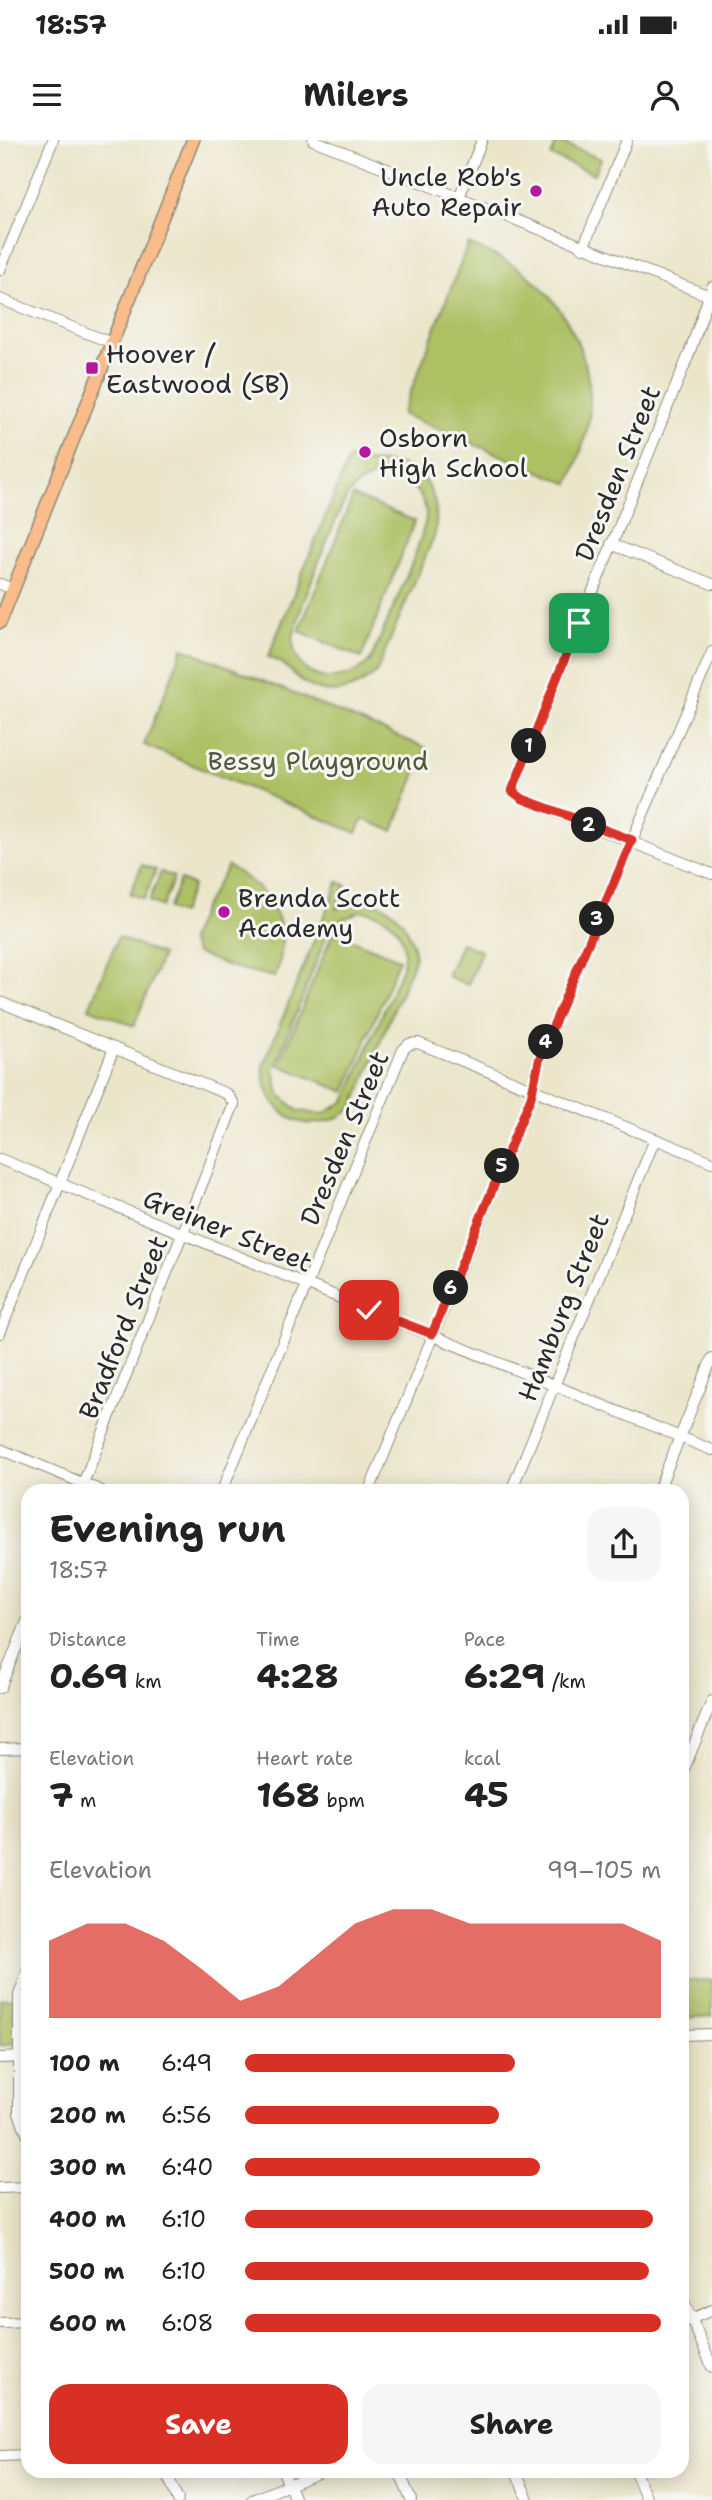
<!DOCTYPE html>
<html lang="en">
<head>
<meta charset="utf-8">
<style>
  :root { --surface:#fff; --page:#f6f6f6; --text:#222; --muted:#767676; --accent:#d93025 }
  body { margin:0; font-family:"Shantell Sans",sans-serif; background:var(--page); color:var(--text); height:100vh; display:flex; flex-direction:column; font-size:26px; white-space:nowrap }
  * { box-sizing:border-box; margin:0 }
  p { font-size:23px; color:var(--muted) }
  .icon { flex:none; width:38px; height:38px; fill:none; stroke:currentColor; stroke-width:2; stroke-linecap:round; stroke-linejoin:round }
  .map { position:relative; flex:1; overflow:hidden }
  .sheet { position:absolute; left:21px; top:1344px; width:668px; height:994px; display:flex; flex-direction:column; background:var(--surface); border-radius:21px; box-shadow:0 4px 18px #0003 }
  .sheet>* { flex:none }
  .pin { position:absolute; display:grid; place-items:center; width:60px; height:60px; color:#fff; margin:-30px; border-radius:14px; box-shadow:0 4px 10px #0006 }
  .km { position:absolute; width:35px; height:35px; margin:-18px; border-radius:50%; background:#222; color:#fff; font-size:19px; line-height:35px; text-align:center }
  .round { display:grid; place-items:center; flex:none; width:74px; height:74px; border-radius:21px; background:var(--page) }
  .headline { display:flex; align-items:center; justify-content:space-between; height:119px; padding:0 28px }
  h1 { font-size:38px; font-weight:700; line-height:52px }
  .figures { display:grid; grid-template-columns:repeat(3,1fr); gap:10px; height:119px; padding:7px 28px }
  .figures div { display:grid; align-content:center }
  .figures b { font-size:35px; font-weight:700 }
  .figures small { font-size:19px; font-weight:400 }
  .figures p { font-size:19px }
  .chart { height:196px; padding:14px 28px }
  .chart p { display:flex; justify-content:space-between }
  .chart svg { width:100%; height:126px; margin-top:7px; fill:var(--accent); opacity:.7 }
  .button { display:flex; gap:14px; margin-top:auto; padding:14px 28px }
  .button a { flex:1; height:80px; border-radius:21px; background:var(--accent); color:#fff; font-size:28px; font-weight:700; line-height:80px; text-align:center }
  .button a+a { background:var(--page); color:var(--text) }
  ul { padding:0 28px; list-style:none; font-size:23px }
  li { display:grid; grid-template-columns:112px 84px 1fr; align-items:center; height:52px }
  li i { height:18px; border-radius:9px; background:var(--accent) }
  .status { display:flex; justify-content:space-between; align-items:center; height:49px; padding:0 35px; background:var(--surface); direction:ltr }
  .status svg { height:19px; fill:currentColor }
  header { display:flex; justify-content:space-between; align-items:center; height:91px; padding:0 28px; background:var(--surface); font-size:32px; font-weight:700 }
  .map>svg:first-child { display:block }
</style>
</head>
<body>
<div class="status"><b>18:57</b><svg viewBox="0 0 49 12"><path d="M0 12V9h3v3zM5 12V6h3v6zM10 12V3h3v9zM15 12V0h3v12zM26 1h20v11H26zM47 4h2v5h-2z"/></svg></div>
<header><svg class="icon" aria-label="menu" viewBox="0 0 24 24"><path d="M4 6h16M4 12h16M4 18h16"/></svg>Milers<svg class="icon" aria-label="person" viewBox="0 0 24 24"><circle cx="12" cy="8" r="4"/><path d="M4 21q1-7 8-7t8 7"/></svg></header>
<div class="map">
<svg width="712" height="2360" viewBox="0 0 712 2360">
  <rect width="100%" height="100%" fill="#f6f6f2"/>
  <filter id="ink" filterUnits="userSpaceOnUse"><feTurbulence type="fractalNoise" baseFrequency=".0143" numOctaves="2"/><feDisplacementMap in="SourceGraphic" scale="14" xChannelSelector="R" yChannelSelector="G"/><feConvolveMatrix kernelMatrix="1 2 1 2 8 2 1 2 1" color-interpolation-filters="sRGB"/></filter>
  <filter id="wash" filterUnits="userSpaceOnUse"><feTurbulence type="fractalNoise" baseFrequency=".00686" numOctaves="4" result="noise"/><feDisplacementMap in="SourceGraphic" scale="28" xChannelSelector="R" yChannelSelector="G"/><feGaussianBlur stdDeviation="1.57" result="paint"/><feColorMatrix in="noise" values="0 0 0 0 0 0 0 0 0 0 0 0 0 0 0 0 0 1.4 0 .05"/><feComposite in="paint" operator="in"/></filter>
  <g filter="url(#wash)">
    <rect width="100%" height="100%" fill="#ebe6ca"/>
    <!-- green -->
    <g fill="#adc063" stroke="#6c7647" stroke-width="2" fill-rule="evenodd">
      <polygon points="557,1 601,19 594,34 551,16"/>
      <path d="M468,104C483,111 499,116 513,125C562,155 596,219 589,277C586,301 577,322 569,344L402,274Z"/>
      <path d="M349,318C369,326 379,320 398,324C431,332 440,364 435,394L376,533C353,553 324,560 299,539C286,528 286,523 268,517ZM380,335C402,337 423,348 426,373C428,394 381,495 370,521C345,547 298,545 293,503C291,487 338,370 349,354C357,343 367,338 380,335Z"/>
      <polygon points="353,356 415,381 361,518 299,491"/>
      <polygon points="183,508 426,608 393,691 363,679 357,693 144,605"/>
      <polygon points="142,725 156,730 144,759 130,754"/>
      <path d="M228,726C273,752 294,785 275,837L228,826L196,813L190,800L203,768Z"/>
      <polygon points="161,732 174,737 162,767 149,761"/>
      <polygon points="180,740 193,745 181,774 168,769"/>
      <path d="M338,742L346,745L336,769C378,747 411,776 415,818L353,968C311,1001 265,979 263,926ZM360,771C393,773 410,796 402,828L345,961L323,974L298,971L279,954L274,930L327,794L335,783Z"/>
      <polygon points="333,792 399,819 345,952 279,925"/>
      <polygon points="118,797 162,815 134,886 89,868"/>
      <polygon points="461,803 481,811 468,845 447,836"/>
      <polygon points="712,1840 712,1876 683,1878 683,1841"/>
      <polygon points="14,1858 16,1903 0,1906 0,1859"/>
    </g>
  </g>
  <g filter="url(#ink)">
    <g fill="none" stroke-linecap="round" stroke-linejoin="round">
      <!-- minor casing -->
      <g stroke="#8b887a" stroke-width="12">
        <g id="minor">
          <polyline points="313,0 712,157"/>
          <polyline points="458,60 482,0"/>
          <polyline points="583,108 627,0"/>
          <polyline points="0,130 53,0"/>
          <polyline points="712,147 689,214 512,651 523,659 712,734"/>
          <polyline points="0,159 112,203"/>
          <polyline points="611,404 712,444"/>
          <polyline points="0,444 13,449"/>
          <polyline points="0,862 227,954 234,964 80,1351"/>
          <polyline points="0,1019 712,1310"/>
          <polyline points="0,1193 114,908"/>
          <polyline points="0,1309 102,1351"/>
          <polyline points="222,1351 403,910 409,904 418,903 712,1022"/>
          <polyline points="369,1351 531,957 540,917 712,512"/>
          <polyline points="511,1351 655,999"/>
          <polyline points="658,1351 712,1218"/>
          <polyline points="0,1548 28,1479"/>
          <polyline points="0,1609 28,1608"/>
          <polyline points="682,1634 712,1561"/>
          <polyline points="28,1830 19,1855 19,1973 28,1996"/>
          <polyline points="682,1895 712,1894"/>
          <polyline points="0,1918 28,1917"/>
          <polyline points="0,2048 28,2047"/>
          <polyline points="682,2157 712,2227"/>
          <polyline points="0,2183 28,2182"/>
          <polyline points="682,2183 712,2170"/>
          <polyline points="0,2316 28,2315"/>
          <polyline points="166,2331 178,2360"/>
          <polyline points="283,2331 295,2360"/>
          <polyline points="399,2331 411,2360"/>
          <polyline points="516,2331 528,2360"/>
          <polyline points="635,2331 647,2360"/>
          <polyline points="252,2360 323,2331"/>
        </g>
      </g>
      <!-- major casing -->
      <g stroke="#8b887a" stroke-width="15">
        <polyline id="major" points="0,482 193,0"/>
      </g>
      <!-- minor -->
      <use href="#minor" stroke="#fff" stroke-width="10"/>
      <!-- major -->
      <use href="#major" stroke="#f9bc8a" stroke-width="12"/>
    </g>
  </g>
  <g fill="none" stroke-linecap="round" stroke-linejoin="round" filter="url(#ink)">
    <!-- route casing -->
    <g stroke="#fff" stroke-width="14">
      <polyline id="route" points="369,1170 432,1194 531,957 540,917 632,700 523,659 512,651 579,483"/>
    </g>
    <!-- route -->
    <use href="#route" stroke="#d93025" stroke-width="9"/>
  </g>
  <!-- markers -->
  <g fill="#b5179e" stroke="#f6f6f2" stroke-width="2.5">
    <circle cx="536" cy="51" r="7"/>
    <rect x="85" y="221" width="14" height="14" rx="3.5"/>
    <circle cx="365" cy="312" r="7"/>
    <circle cx="224" cy="772" r="7"/>
  </g>
  <g text-anchor="middle" dominant-baseline="central" stroke-width="6" stroke-linejoin="round" paint-order="stroke">
    <!-- poi labels -->
    <g font-size="26" fill="#2b2b2b" stroke="#f6f6f2" text-anchor="start">
      <text x="522" y="36" text-anchor="end">Uncle Rob's<tspan x="522" dy="30">Auto Repair</tspan></text>
      <text x="106" y="213">Hoover /<tspan x="106" dy="30">Eastwood (SB)</tspan></text>
      <text x="379" y="297">Osborn<tspan x="379" dy="30">High School</tspan></text>
      <text x="238" y="757">Brenda Scott<tspan x="238" dy="30">Academy</tspan></text>
    </g>
    <!-- street labels -->
    <g font-size="26" fill="#2b2b2b" stroke="#f6f6f2">
      <text transform="translate(617 333) rotate(-68)">Dresden Street</text>
      <text transform="translate(344 998) rotate(-67)">Dresden Street</text>
      <text transform="translate(228 1090) rotate(22)">Greiner Street</text>
      <text transform="translate(563 1167) rotate(-68)">Hamburg Street</text>
      <text transform="translate(123 1187) rotate(-68)">Bradford Street</text>
    </g>
    <!-- park labels -->
    <g font-size="26" fill="#52583c" stroke="#f6f6f2">
      <text x="318" y="620">Bessy Playground</text>
    </g>
  </g>
</svg>
<div class="pin" style="left:579px;top:483px;background:#1e9e55"><svg class="icon" aria-label="arrive" viewBox="0 0 24 24"><path d="M6 21V4h12l-3 4 3 4H6"/></svg></div>
<div class="pin" style="left:369px;top:1170px;background:#d93025"><svg class="icon" aria-label="check" viewBox="0 0 24 24"><path d="M5 12l5 5 9-10"/></svg></div>
<b class="km" style="left:529px;top:606px">1</b>
<b class="km" style="left:589px;top:685px">2</b>
<b class="km" style="left:597px;top:779px">3</b>
<b class="km" style="left:546px;top:902px">4</b>
<b class="km" style="left:502px;top:1026px">5</b>
<b class="km" style="left:451px;top:1148px">6</b>
<section class="sheet">
<div class="headline"><div><h1>Evening run</h1><p>18:57</p></div><a class="round"><svg class="icon" aria-label="share" viewBox="0 0 24 24"><path d="M12 15V3M7 8l5-5 5 5M5 13v7h14v-7"/></svg></a></div>
<div class="figures">
<div><p>Distance</p><b>0.69<small> km</small></b></div>
<div><p>Time</p><b>4:28</b></div>
<div><p>Pace</p><b>6:29<small> /km</small></b></div>
</div>
<div class="figures">
<div><p>Elevation</p><b>7<small> m</small></b></div>
<div><p>Heart rate</p><b>168<small> bpm</small></b></div>
<div><p>kcal</p><b>45</b></div>
</div>
<div class="chart"><p><span>Elevation</span>99–105 m</p>
<svg viewBox="0 0 160 44" preserveAspectRatio="none"><path d="M0 44V17L10 11L20 11L30 17L40 27L50 38L60 33L70 22L80 11L90 6L100 6L110 11L120 11L130 11L140 11L150 11L160 17V44z"/></svg>
</div>
<ul>
<li><b>100 m</b>6:49<i style="width:65%"></i></li>
<li><b>200 m</b>6:56<i style="width:61%"></i></li>
<li><b>300 m</b>6:40<i style="width:71%"></i></li>
<li><b>400 m</b>6:10<i style="width:98%"></i></li>
<li><b>500 m</b>6:10<i style="width:97%"></i></li>
<li><b>600 m</b>6:08<i style="width:100%"></i></li>
</ul>
<div class="button"><a>Save</a><a>Share</a></div>
</section>
</div>
</body>
</html>
